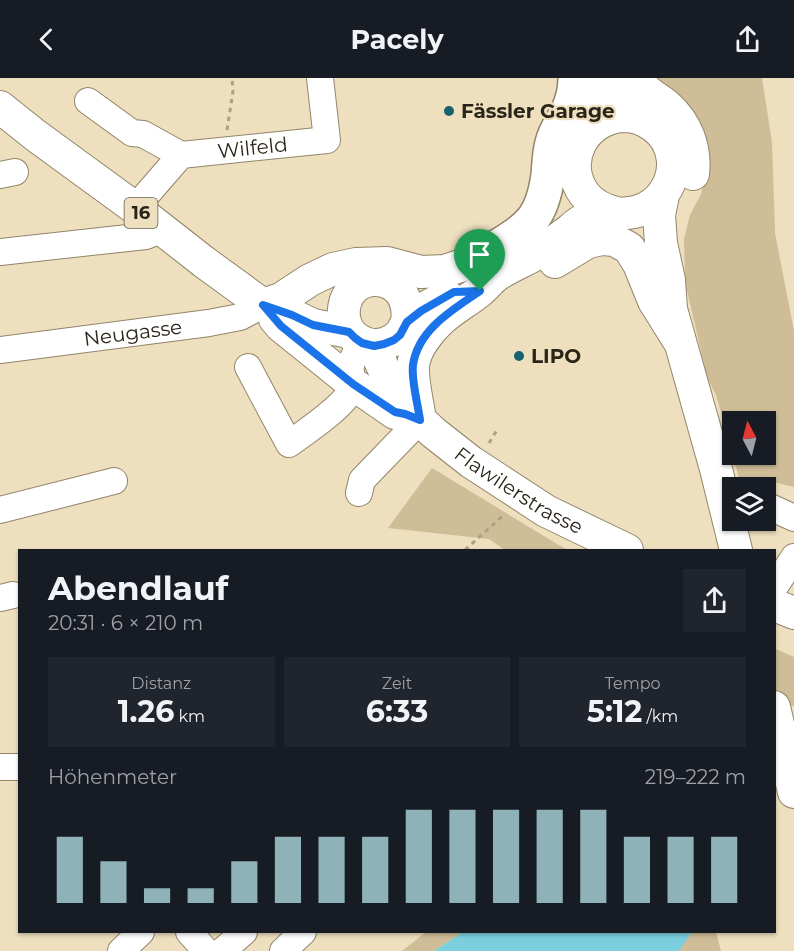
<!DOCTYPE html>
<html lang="de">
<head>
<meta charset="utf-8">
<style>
  :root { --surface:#171b24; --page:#20242c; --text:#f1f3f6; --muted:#9ea1a6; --accent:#8eb2b8 }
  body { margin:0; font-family:Montserrat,sans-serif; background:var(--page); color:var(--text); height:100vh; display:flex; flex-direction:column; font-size:22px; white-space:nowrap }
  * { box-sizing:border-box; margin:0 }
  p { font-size:20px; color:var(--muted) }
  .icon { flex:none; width:33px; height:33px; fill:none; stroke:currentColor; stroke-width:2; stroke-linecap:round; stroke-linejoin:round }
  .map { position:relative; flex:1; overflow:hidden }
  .drawer { position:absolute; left:18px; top:471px; width:758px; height:384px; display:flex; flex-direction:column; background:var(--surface); border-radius:0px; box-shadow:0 2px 4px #0004 }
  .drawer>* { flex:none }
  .needle { width:39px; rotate:353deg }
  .tools { position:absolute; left:722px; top:333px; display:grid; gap:12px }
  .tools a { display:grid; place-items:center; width:54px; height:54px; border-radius:0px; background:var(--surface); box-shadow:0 2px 4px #0004; font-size:30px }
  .pin { position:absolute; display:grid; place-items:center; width:51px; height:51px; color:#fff; margin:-62px -26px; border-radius:50% 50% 50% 0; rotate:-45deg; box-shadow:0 0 6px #0007 }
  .pin .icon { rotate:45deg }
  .round { display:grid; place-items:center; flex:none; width:63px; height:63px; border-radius:0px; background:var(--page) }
  .overview { display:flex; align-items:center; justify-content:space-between; height:102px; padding:0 30px }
  h1 { font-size:33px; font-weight:700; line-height:45px }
  .figures { display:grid; grid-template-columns:repeat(3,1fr); gap:9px; height:102px; padding:6px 30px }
  .figures div { display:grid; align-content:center; border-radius:0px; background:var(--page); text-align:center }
  .figures b { font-size:30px; font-weight:700 }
  .figures small { font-size:16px; font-weight:400 }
  .figures p { font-size:16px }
  .chart { height:168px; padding:12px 30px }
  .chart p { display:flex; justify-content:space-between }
  .chart svg { width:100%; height:108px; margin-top:6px; stroke:var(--accent); stroke-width:6 }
  header { display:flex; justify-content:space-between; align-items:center; height:78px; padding:0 30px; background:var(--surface); font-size:27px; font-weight:700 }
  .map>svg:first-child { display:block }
</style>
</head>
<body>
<header><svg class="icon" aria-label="back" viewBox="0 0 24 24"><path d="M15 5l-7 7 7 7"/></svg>Pacely<svg class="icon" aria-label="share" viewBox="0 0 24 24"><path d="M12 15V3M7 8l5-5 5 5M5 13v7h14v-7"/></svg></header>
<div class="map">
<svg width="794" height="873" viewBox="0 0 794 873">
  <rect width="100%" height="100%" fill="#eedfbf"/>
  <!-- green -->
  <g fill="#cebd97">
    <polygon points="647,0 762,0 772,64 775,155 794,253 794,409 761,401 755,409 741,409 733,377 765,376 765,344 732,344 732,374 716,317 707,299 685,204 684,161 690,137 701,116 708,82"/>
    <polygon points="432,390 567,472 505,472 489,461 388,450"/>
    <polygon points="774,570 794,579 794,628 774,625"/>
    <polygon points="426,854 463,854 434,873 402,873"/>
    <polygon points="692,854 716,854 721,873 679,873"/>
  </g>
  <!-- water -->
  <polygon fill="#7ccfde" points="463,854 692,854 679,873 434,873"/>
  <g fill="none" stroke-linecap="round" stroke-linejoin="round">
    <!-- minor casing -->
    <g stroke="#928568" stroke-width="28">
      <g id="minor">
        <polyline points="88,23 132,55 143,56 181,77"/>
        <polyline points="0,97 15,94"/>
        <path id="s1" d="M135,130L181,77L327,62L320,0"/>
        <polyline points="0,174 146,158 161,152"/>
        <path id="s2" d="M0,272L209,245L240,239L263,227"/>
        <path d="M248,289L289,366C304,355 348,326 352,309C354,304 351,301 351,295C349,284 356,274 362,265"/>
        <polyline points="359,415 362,402 420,342"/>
        <polyline points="770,429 794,440"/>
        <polyline points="0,432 114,403"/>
        <polyline points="774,510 794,479"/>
        <polyline points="0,520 13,517"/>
        <polyline points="0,689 20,689"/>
        <polyline points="189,854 206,873"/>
        <polyline points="121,873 141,854"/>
        <polyline points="222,873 244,854"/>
        <polyline points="283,873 303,854"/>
      </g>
    </g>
    <!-- major casing -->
    <g stroke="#928568" stroke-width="34">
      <g id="major">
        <path d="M635,0C640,5 643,10 648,14C654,19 661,23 667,28C687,46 696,70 693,96"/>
        <polyline points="0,29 35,57 135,130 204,184 263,227 292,237 313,247 349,254"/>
        <polyline points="663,117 659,137 661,165 669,202 671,231 716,391 736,472"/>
        <polyline points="555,184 588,164 602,161 614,162 629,170 639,186 654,223 679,263"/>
        <polyline points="263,227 281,221 310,202 333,191 356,186 387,185 421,194 445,193 469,185 493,171"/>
        <polyline points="275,241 281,248 353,306 395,335 405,336 420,342"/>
        <path d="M407,244C410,223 400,203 376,202C340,201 331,253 365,265C378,270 393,265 401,255C404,251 405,246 408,243C419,232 434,225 447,218"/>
        <polyline points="373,268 405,336"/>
        <path id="s3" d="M411,324L420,342L434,355L471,384L546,433L627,472"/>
        <path d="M420,342C418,326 412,304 413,288C414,279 418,270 423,263C439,238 458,230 480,213C486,208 491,201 497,197C510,188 527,182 541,173C551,167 560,159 570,152C575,147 582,142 589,140C611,132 635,141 654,125C668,114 676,95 672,77C669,61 659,50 645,43C638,39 631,38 623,38C584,40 560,84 585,117C593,127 604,132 616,135"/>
        <polyline points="774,527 794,535"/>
        <polyline points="774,629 794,714"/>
      </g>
    </g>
    <!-- highway casing -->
    <g stroke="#928568" stroke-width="36">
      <g id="highway">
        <polyline points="618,0 623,16 641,40"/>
        <path d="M591,49C594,33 598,16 595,0"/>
        <path d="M493,171C529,149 542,141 548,97C549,86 549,75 552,65C555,52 563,43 568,32C573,21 575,11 575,0"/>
      </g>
    </g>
    <!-- path -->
    <g stroke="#aca087" stroke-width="3" stroke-dasharray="4.5 4.5" stroke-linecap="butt">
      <polyline points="227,52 233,13 232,0"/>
      <polyline points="489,365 497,352"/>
      <polyline points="465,472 505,436"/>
    </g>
    <!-- minor -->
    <use href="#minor" stroke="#fff" stroke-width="26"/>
    <!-- major -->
    <use href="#major" stroke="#fff" stroke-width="32"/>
    <!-- highway -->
    <use href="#highway" stroke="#fff" stroke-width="33"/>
  </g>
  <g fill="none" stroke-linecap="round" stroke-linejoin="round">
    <!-- route casing -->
    <g stroke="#fff" stroke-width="12">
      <path id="route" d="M480,213C454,231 418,251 413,287C411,301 418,327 420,342L405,336L395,334L353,306L281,248L263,227L292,237L313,247L349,254L355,260L362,265L374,268L384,266L394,262L400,257L407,244L421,233L454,214Z"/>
    </g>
    <!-- route -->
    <use href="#route" stroke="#1a73e8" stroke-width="8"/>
  </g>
  <!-- markers -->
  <g fill="#16626d" stroke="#eedfbf" stroke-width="2">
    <circle cx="449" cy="33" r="6"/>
    <circle cx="519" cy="278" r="6"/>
  </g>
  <g text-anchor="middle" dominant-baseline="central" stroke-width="4.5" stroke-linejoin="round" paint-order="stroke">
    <!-- shield labels -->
    <rect fill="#eedfbf" stroke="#655d4b" stroke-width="1.5" x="124.5" y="120" width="33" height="30" rx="4.5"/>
    <g font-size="18" font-weight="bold" fill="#2a2519">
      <text x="141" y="135">16</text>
    </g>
    <!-- poi labels -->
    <g font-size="20" font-weight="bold" fill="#2a2519" stroke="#eedfbf" text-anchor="start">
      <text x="461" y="33">Fässler Garage</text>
      <text x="531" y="278">LIPO</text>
    </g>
    <!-- street labels -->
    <g font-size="20" fill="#2a2519" stroke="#eedfbf">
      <text stroke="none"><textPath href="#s1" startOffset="142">Wilfeld</textPath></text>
      <text stroke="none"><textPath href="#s2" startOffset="134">Neugasse</textPath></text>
      <text stroke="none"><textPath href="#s3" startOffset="142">Flawilerstrasse</textPath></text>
    </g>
  </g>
</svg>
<div class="tools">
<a><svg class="needle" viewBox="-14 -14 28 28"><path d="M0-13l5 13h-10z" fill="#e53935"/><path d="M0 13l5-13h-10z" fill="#9ea1a6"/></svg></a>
<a><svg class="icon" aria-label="layers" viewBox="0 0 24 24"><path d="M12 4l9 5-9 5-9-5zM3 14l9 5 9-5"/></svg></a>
</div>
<div class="pin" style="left:480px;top:213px;background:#1e9e55"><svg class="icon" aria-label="arrive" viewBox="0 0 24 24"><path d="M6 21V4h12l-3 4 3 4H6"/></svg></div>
<section class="drawer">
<div class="overview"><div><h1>Abendlauf</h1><p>20:31 · 6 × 210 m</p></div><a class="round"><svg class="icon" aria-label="share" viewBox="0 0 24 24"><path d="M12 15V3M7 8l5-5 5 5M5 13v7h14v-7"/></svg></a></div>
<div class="figures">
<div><p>Distanz</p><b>1.26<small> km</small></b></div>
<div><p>Zeit</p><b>6:33</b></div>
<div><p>Tempo</p><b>5:12<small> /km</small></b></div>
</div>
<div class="chart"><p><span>Höhenmeter</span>219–222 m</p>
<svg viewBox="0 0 160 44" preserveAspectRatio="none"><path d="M5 44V17M15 44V27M25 44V38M35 44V38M45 44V27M55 44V17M65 44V17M75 44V17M85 44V6M95 44V6M105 44V6M115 44V6M125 44V6M135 44V17M145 44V17M155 44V17"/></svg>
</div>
</section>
</div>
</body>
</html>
